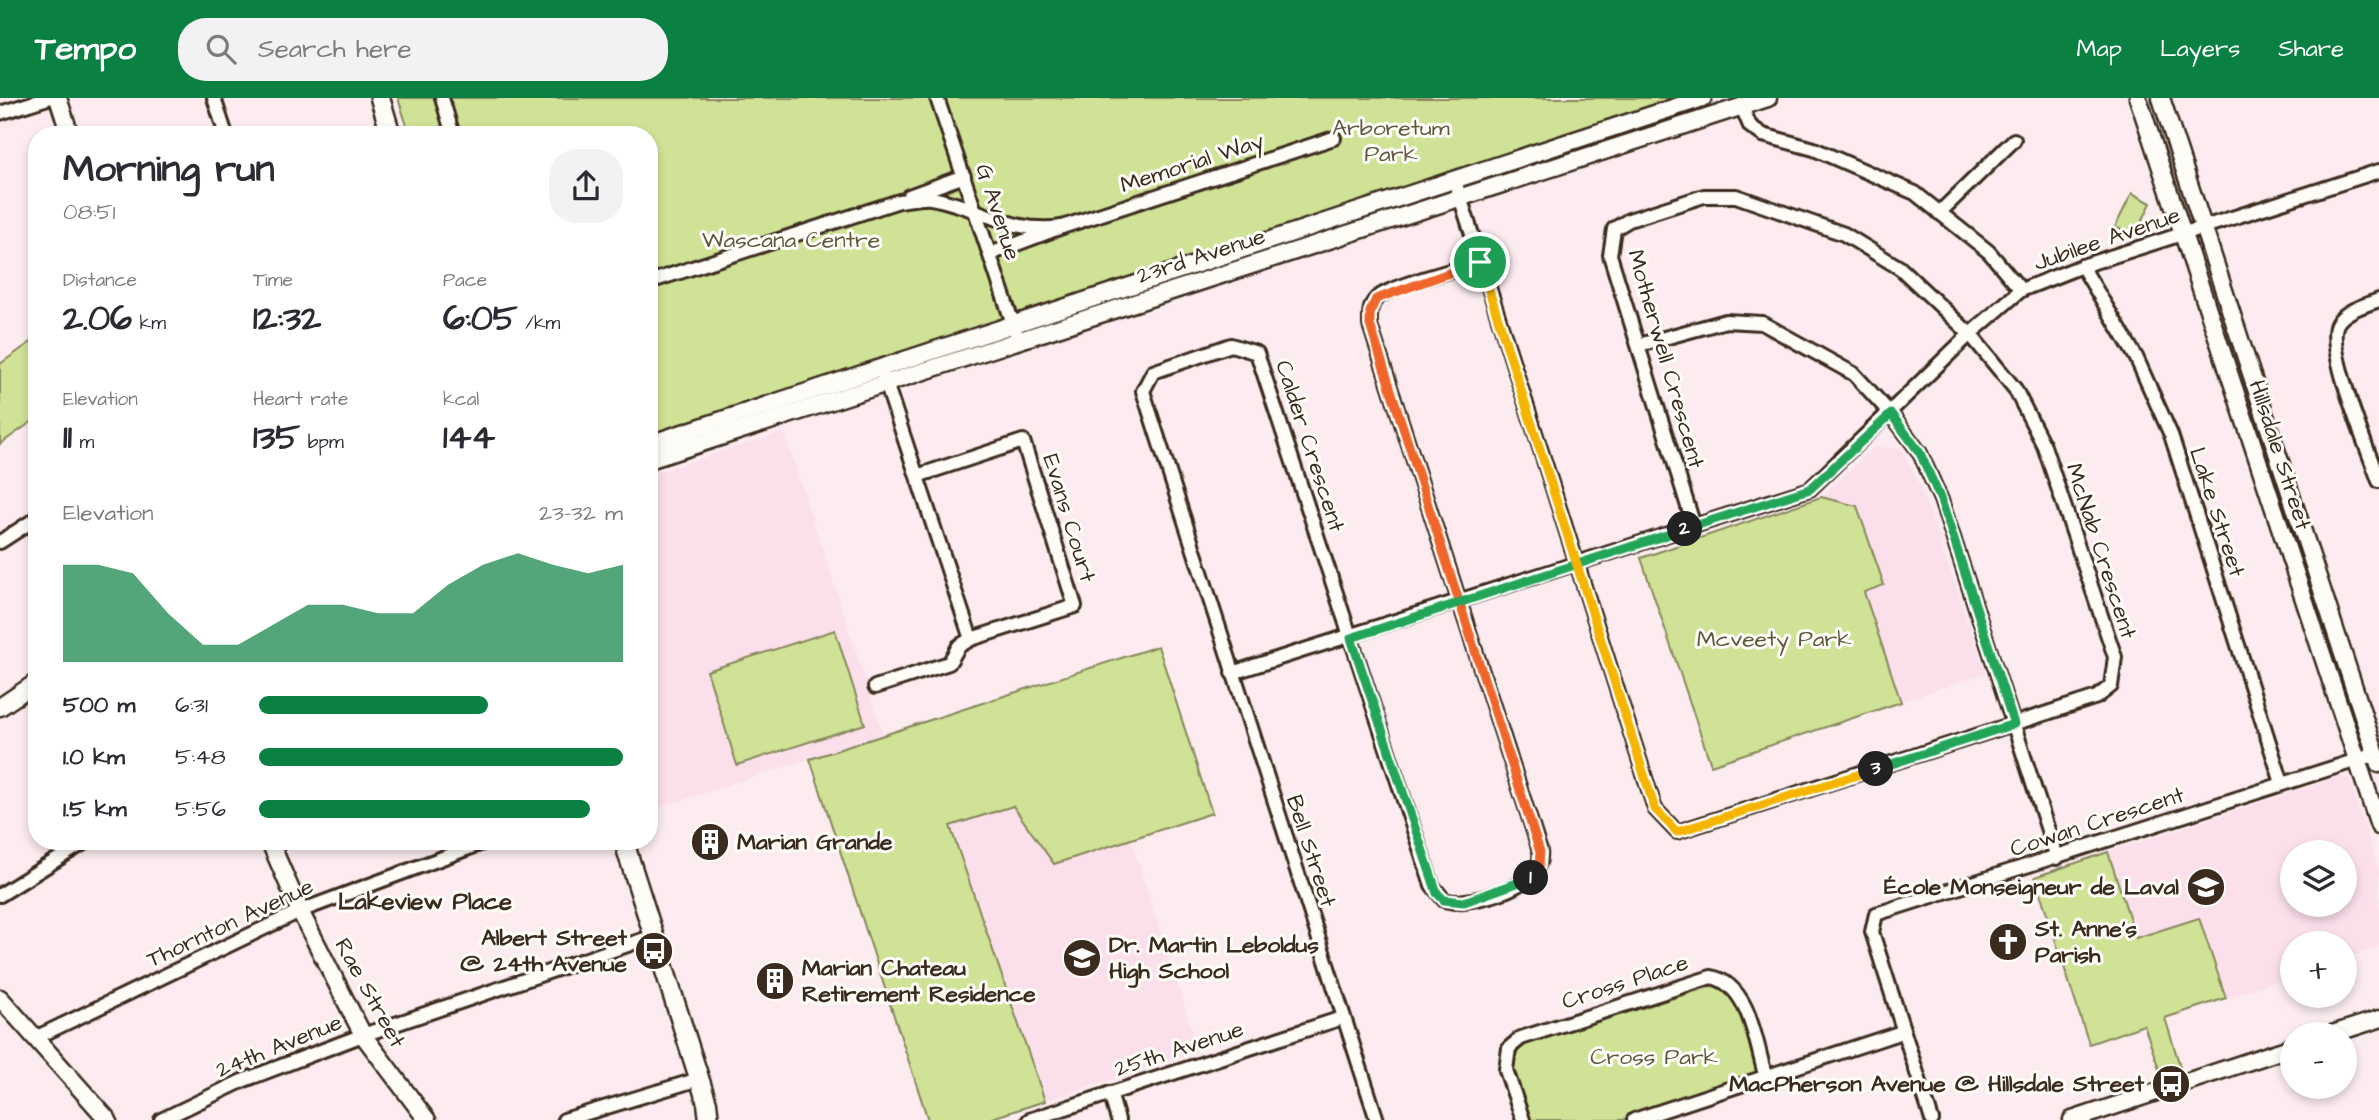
<!DOCTYPE html>
<html lang="en">
<head>
<meta charset="utf-8">
<style>
  :root { --surface:#fff; --page:#f2f2f3; --text:#2b2b33; --muted:#7c7c81; --accent:#0b8043 }
  body { margin:0; font-family:"Architects Daughter",sans-serif; background:var(--page); color:var(--text); height:100vh; display:flex; flex-direction:column; font-size:26px; white-space:nowrap }
  * { box-sizing:border-box; margin:0 }
  p { font-size:23px; color:var(--muted) }
  .icon { flex:none; width:38px; height:38px; fill:none; stroke:currentColor; stroke-width:2; stroke-linecap:round; stroke-linejoin:round }
  .map { position:relative; flex:1; overflow:hidden }
  .side { position:absolute; left:28px; top:28px; width:630px; height:724px; display:flex; flex-direction:column; background:var(--surface); border-radius:28px; box-shadow:0 4px 10px #0003 }
  .side>* { flex:none }
  .tools { position:absolute; left:2280px; top:742px; display:grid; gap:14px }
  .tools a { display:grid; place-items:center; width:77px; height:77px; border-radius:50%; background:var(--surface); box-shadow:0 4px 10px #0003; font-size:35px }
  .pin { position:absolute; display:grid; place-items:center; width:60px; height:60px; color:#fff; margin:-30px; border:4px solid #fff; border-radius:50%; box-shadow:0 2px 7px #0007 }
  .km { position:absolute; width:35px; height:35px; margin:-18px; border-radius:50%; background:#222; color:#fff; font-size:19px; line-height:35px; text-align:center }
  .round { display:grid; place-items:center; flex:none; width:74px; height:74px; border-radius:28px; background:var(--page) }
  .head { display:flex; align-items:center; justify-content:space-between; height:119px; padding:0 35px }
  h1 { font-size:38px; font-weight:700; line-height:52px }
  .stats { display:grid; grid-template-columns:repeat(3,1fr); gap:10px; height:119px; padding:7px 35px }
  .stats div { display:grid; align-content:center }
  .stats b { font-size:35px; font-weight:700 }
  .stats small { font-size:19px; font-weight:400 }
  .stats p { font-size:19px }
  .chart { height:196px; padding:14px 35px }
  .chart p { display:flex; justify-content:space-between }
  .chart svg { width:100%; height:126px; margin-top:7px; fill:var(--accent); opacity:.7 }
  ul { padding:0 35px; list-style:none; font-size:23px }
  li { display:grid; grid-template-columns:112px 84px 1fr; align-items:center; height:52px }
  li i { height:18px; border-radius:9px; background:var(--accent) }
  header { display:flex; align-items:center; gap:42px; box-sizing:border-box; height:98px; padding:0 35px; background:var(--accent); color:#fff }
  header strong { font-size:33px }
  nav { display:flex; gap:38px; margin-inline-start:auto; font-size:24px }
  .search { width:490px; height:63px; background:var(--page); display:flex; align-items:center; gap:18px; box-sizing:border-box; padding:0 24px; border-radius:28px; color:var(--muted); font-size:26px }
  .map>svg:first-child { display:block }
</style>
</head>
<body>
<header>
<strong>Tempo</strong>
<div class="search"><svg class="icon" aria-label="search" viewBox="0 0 24 24"><circle cx="10" cy="10" r="6"/><path d="M15 15l6 6"/></svg>Search here</div>
<nav><a>Map</a><a>Layers</a><a>Share</a></nav>
</header>
<div class="map">
<svg width="2379" height="1022" viewBox="0 0 2379 1022">
  <rect width="100%" height="100%" fill="#fcecf0"/>
  <filter id="ink" filterUnits="userSpaceOnUse"><feTurbulence type="fractalNoise" baseFrequency=".0143" numOctaves="2"/><feDisplacementMap in="SourceGraphic" scale="14" xChannelSelector="R" yChannelSelector="G"/><feConvolveMatrix kernelMatrix="1 2 1 2 8 2 1 2 1" color-interpolation-filters="sRGB"/></filter>
  <g filter="url(#ink)">
    <!-- built -->
    <g fill="#fbe0ec" fill-rule="evenodd">
      <polygon points="784,334 884,637 649,713 649,377"/>
      <polygon points="1874,349 1900,350 1906,359 1922,392 1986,575 1901,604 1864,494 1884,487 1857,409 1821,399"/>
      <path d="M2339,679L2349,680L2379,772V849L2345,860V845H2292V878L2226,900L2199,820L2136,840L2108,754ZM2292,754H2345V807H2292Z"/>
      <polygon points="1013,708 1054,766 1131,741 1199,953 1045,1003 950,728"/>
    </g>
    <!-- green -->
    <g fill="#cfe296" stroke="#85865a" stroke-width="2">
      <polygon points="398,0 1676,0 649,338 649,37 410,37"/>
      <polygon points="2132,95 2151,105 2135,138 2115,129"/>
      <polygon points="37,240 37,320 0,346 0,266"/>
      <polygon points="1821,399 1857,408 1884,487 1864,494 1901,604 1711,667 1641,460"/>
      <polygon points="835,532 865,626 737,667 707,573"/>
      <polygon points="1158,548 1212,715 1054,766 1013,708 950,728 1045,1003 986,1022 928,1022 810,661"/>
      <polygon points="2108,754 2136,840 2199,820 2226,900 2165,920 2180,968 2160,974 2144,927 2089,946 2035,779"/>
      <path d="M1712,888C1743,891 1750,945 1758,970L1753,979L1622,1022H1527C1520,999 1500,965 1524,947Z"/>
    </g>
    <g fill="none" stroke-linecap="round" stroke-linejoin="round">
      <!-- street casing -->
      <g stroke="#3b2a1e" stroke-width="18">
        <g id="street">
          <polyline points="214,0 226,37"/>
          <polyline points="442,0 453,37"/>
          <polyline points="937,0 1016,235"/>
          <polyline points="1742,9 1750,28 1763,37 1814,51 1915,95 1989,154 2021,192"/>
          <polyline points="0,15 48,0"/>
          <polyline points="1455,83 1655,711 1677,734 2097,599 2111,588 2115,559 2044,348 2015,291 1970,236 1900,170 1844,136 1736,98 1704,98 1629,122 1614,131 1610,157 1694,428"/>
          <polyline points="909,98 964,78"/>
          <polyline points="1939,115 2014,42"/>
          <polyline points="990,156 1062,129 1334,40"/>
          <polyline points="2082,168 2136,259 2171,337 2282,685"/>
          <path d="M649,184L899,103C909,102 921,99 931,100C980,108 1010,137 1062,129"/>
          <path d="M2379,202C2365,207 2344,213 2337,226C2325,249 2369,355 2379,383"/>
          <polyline points="1639,247 1726,223 1762,225 1854,276 1891,316 1920,355 1941,402 2057,760"/>
          <polyline points="884,279 971,541"/>
          <polyline points="0,444 37,420"/>
          <polyline points="1232,575 1810,391 1970,236 2021,192 2082,168 2379,73"/>
          <polyline points="875,589 949,565 959,548 971,541 1075,508 1023,343 917,378"/>
          <polyline points="0,797 85,744"/>
          <polyline points="35,940 300,813 485,744"/>
          <polyline points="1110,995 1118,1022"/>
          <polyline points="161,1022 242,983 363,937 654,838"/>
          <polyline points="564,1022 699,981"/>
          <polyline points="1029,1022 1342,920"/>
          <path d="M1377,1022L1143,293L1153,274L1231,247L1257,255L1432,787L1444,802L1454,804C1481,803 1545,788 1540,753L1370,227C1370,218 1369,208 1376,201C1389,188 1459,171 1480,164"/>
          <path d="M1523,1022L1506,972L1509,950L1521,940L1711,879C1750,886 1756,947 1766,980"/>
          <polyline points="1634,1022 1902,934"/>
          <polyline points="1932,1022 1872,834 1876,816 2376,656"/>
        </g>
      </g>
      <!-- secondary casing -->
      <g stroke="#3b2a1e" stroke-width="21">
        <g id="secondary">
          <polyline points="58,0 70,37"/>
          <polyline points="2138,0 2379,728"/>
          <polyline points="2161,0 2379,666"/>
          <polyline points="649,346 1703,0"/>
          <polyline points="649,362 1768,0"/>
          <polyline points="0,609 37,584"/>
          <polyline points="270,744 300,813 363,937 427,1022"/>
          <polyline points="0,900 108,1022"/>
          <polyline points="2332,936 2379,921"/>
          <polyline points="2072,1022 2292,949"/>
        </g>
      </g>
      <!-- primary casing -->
      <g stroke="#3b2a1e" stroke-width="23">
        <g id="primary">
          <polyline points="380,0 391,37"/>
          <polyline points="624,744 707,1005 709,1022"/>
        </g>
      </g>
      <!-- street -->
      <use href="#street" stroke="#fdfcf7" stroke-width="12"/>
      <!-- secondary -->
      <use href="#secondary" stroke="#fdfcf7" stroke-width="16"/>
      <!-- primary -->
      <use href="#primary" stroke="#fdfcf7" stroke-width="18"/>
    </g>
  </g>
  <g fill="none" stroke-linecap="round" stroke-linejoin="round" filter="url(#ink)">
    <!-- split-1 casing -->
    <g stroke="#fff" stroke-width="14">
      <polyline id="split-1" points="1480,164 1376,201 1370,214 1370,227 1540,754 1539,769 1531,780"/>
    </g>
    <!-- split-2 casing -->
    <g stroke="#fff" stroke-width="14">
      <polyline id="split-2" points="1531,780 1464,804 1444,802 1437,795 1351,540 1685,431"/>
    </g>
    <!-- split-3 casing -->
    <g stroke="#fff" stroke-width="14">
      <polyline id="split-3" points="1685,431 1810,391 1891,316 1920,355 1941,402 2014,626 1876,671"/>
    </g>
    <!-- split-4 casing -->
    <g stroke="#fff" stroke-width="14">
      <polyline id="split-4" points="1480,164 1655,711 1677,734 1876,671"/>
    </g>
    <!-- split-1 -->
    <use href="#split-1" stroke="#f0652b" stroke-width="9"/>
    <!-- split-2 -->
    <use href="#split-2" stroke="#22a559" stroke-width="9"/>
    <!-- split-3 -->
    <use href="#split-3" stroke="#22a559" stroke-width="9"/>
    <!-- split-4 -->
    <use href="#split-4" stroke="#f5b400" stroke-width="9"/>
  </g>
  <!-- icons -->
  <defs>
    <g id="building-disc" transform="scale(2.0125)"><circle r="9.5" fill="#3b2a1e" stroke="#fdfcf7"/><path d="M-4-6H4V6H1V3H-1V6H-4ZM-2.5-4.3h1.7v1.8h-1.7ZM.8-4.3h1.7v1.8H.8ZM-2.5-1h1.7V.8h-1.7ZM.8-1h1.7V.8H.8Z" fill="#fff"/></g>
    <g id="school-disc" transform="scale(2.0125)"><circle r="9.5" fill="#3b2a1e" stroke="#fdfcf7"/><path d="M0-5L7-2L0 1L-7-2ZM-4 1L0 2.5L4 1V4Q0 6-4 4Z" fill="#fff"/></g>
    <g id="church-disc" transform="scale(2.0125)"><circle r="9.5" fill="#3b2a1e" stroke="#fdfcf7"/><path d="M-1.2-6h2.4v3.5h3.3v2.4h-3.3V6h-2.4V-.1h-3.3v-2.4h3.3Z" fill="#fff"/></g>
    <g id="bus-disc" transform="scale(2.0125)"><circle r="9.5" fill="#3b2a1e" stroke="#fdfcf7"/><path d="M-5-6H5V4H4V6H2V4H-2V6H-4V4H-5ZM-3.5-4V0h7V-4ZM-3.5 1.2v1.5H-2V1.2ZM2 1.2v1.5H3.5V1.2Z" fill="#fff"/></g>
  </defs>
  <g fill-rule="evenodd">
    <use href="#building-disc" x="710" y="744"/>
    <use href="#school-disc" x="2206" y="789"/>
    <use href="#church-disc" x="2008" y="844"/>
    <use href="#bus-disc" x="654" y="853"/>
    <use href="#school-disc" x="1082" y="860"/>
    <use href="#building-disc" x="775" y="883"/>
    <use href="#bus-disc" x="2171" y="986"/>
  </g>
  <g text-anchor="middle" dominant-baseline="central" stroke-width="6" stroke-linejoin="round" paint-order="stroke">
    <!-- park labels -->
    <g font-size="23" fill="#60583c" stroke="#fdfcf7">
      <text x="1391" y="30">Arboretum<tspan x="1391" dy="26">Park</tspan></text>
      <text x="791" y="142">Wascana Centre</text>
      <text x="1774" y="541">Mcveety Park</text>
      <text x="1654" y="959">Cross Park</text>
    </g>
    <!-- street labels -->
    <g font-size="23" fill="#3b2a1e" stroke="#fdfcf7">
      <text transform="translate(1192 65) rotate(-18)">Memorial Way</text>
      <text transform="translate(998 114) rotate(72)">G Avenue</text>
      <text transform="translate(2107 141) rotate(-19)">Jubilee Avenue</text>
      <text transform="translate(1201 158) rotate(-18)">23rd Avenue</text>
      <text transform="translate(1666 261) rotate(74)">Motherwell Crescent</text>
      <text transform="translate(1310 348) rotate(72)">Calder Crescent</text>
      <text transform="translate(2280 357) rotate(72)">Hillsdale Street</text>
      <text transform="translate(2217 414) rotate(72)">Lake Street</text>
      <text transform="translate(1069 420) rotate(73)">Evans Court</text>
      <text transform="translate(2101 453) rotate(72)">McNab Crescent</text>
      <text transform="translate(2097 724) rotate(-18)">Cowan Crescent</text>
      <text transform="translate(1311 753) rotate(72)">Bell Street</text>
      <text transform="translate(230 825) rotate(-25)">Thornton Avenue</text>
      <text transform="translate(1625 884) rotate(-18)">Cross Place</text>
      <text transform="translate(370 895) rotate(61)">Rae Street</text>
      <text transform="translate(279 948) rotate(-22)">24th Avenue</text>
      <text transform="translate(1179 951) rotate(-18)">25th Avenue</text>
    </g>
    <!-- poi labels -->
    <g font-size="23" font-weight="bold" fill="#3b2a1e" stroke="#fdfcf7" text-anchor="start">
      <text x="737" y="744">Marian Grande</text>
      <text x="2179" y="789" text-anchor="end">École Monseigneur de Laval</text>
      <text x="2035" y="831">St. Anne's<tspan x="2035" dy="26">Parish</tspan></text>
      <text x="627" y="840" text-anchor="end">Albert Street<tspan x="627" dy="26">@ 24th Avenue</tspan></text>
      <text x="1109" y="847">Dr. Martin Leboldus<tspan x="1109" dy="26">High School</tspan></text>
      <text x="802" y="870">Marian Chateau<tspan x="802" dy="26">Retirement Residence</tspan></text>
      <text x="2144" y="986" text-anchor="end">MacPherson Avenue @ Hillsdale Street</text>
    </g>
    <!-- neighbourhood labels -->
    <g font-size="24" font-weight="bold" fill="#3b2a1e" stroke="#fdfcf7">
      <text x="425" y="804">Lakeview Place</text>
    </g>
  </g>
</svg>
<div class="tools">
<a><svg class="icon" aria-label="layers" viewBox="0 0 24 24"><path d="M12 4l9 5-9 5-9-5zM3 14l9 5 9-5"/></svg></a>
<a>+</a>
<a>−</a>
</div>
<div class="pin" style="left:1480px;top:164px;background:#1e9e55"><svg class="icon" aria-label="arrive" viewBox="0 0 24 24"><path d="M6 21V4h12l-3 4 3 4H6"/></svg></div>
<b class="km" style="left:1531px;top:780px">1</b>
<b class="km" style="left:1685px;top:431px">2</b>
<b class="km" style="left:1876px;top:671px">3</b>
<section class="side">
<div class="head"><div><h1>Morning run</h1><p>08:51</p></div><a class="round"><svg class="icon" aria-label="share" viewBox="0 0 24 24"><path d="M12 15V3M7 8l5-5 5 5M5 13v7h14v-7"/></svg></a></div>
<div class="stats">
<div><p>Distance</p><b>2.06<small> km</small></b></div>
<div><p>Time</p><b>12:32</b></div>
<div><p>Pace</p><b>6:05<small> /km</small></b></div>
</div>
<div class="stats">
<div><p>Elevation</p><b>11<small> m</small></b></div>
<div><p>Heart rate</p><b>135<small> bpm</small></b></div>
<div><p>kcal</p><b>144</b></div>
</div>
<div class="chart"><p><span>Elevation</span>23–32 m</p>
<svg viewBox="0 0 160 44" preserveAspectRatio="none"><path d="M0 44V10L10 10L20 13L30 27L40 38L50 38L60 31L70 24L80 24L90 27L100 27L110 17L120 10L130 6L140 10L150 13L160 10V44z"/></svg>
</div>
<ul>
<li><b>500 m</b>6:31<i style="width:63%"></i></li>
<li><b>1.0 km</b>5:48<i style="width:100%"></i></li>
<li><b>1.5 km</b>5:56<i style="width:91%"></i></li>
</ul>
</section>
</div>
</body>
</html>
